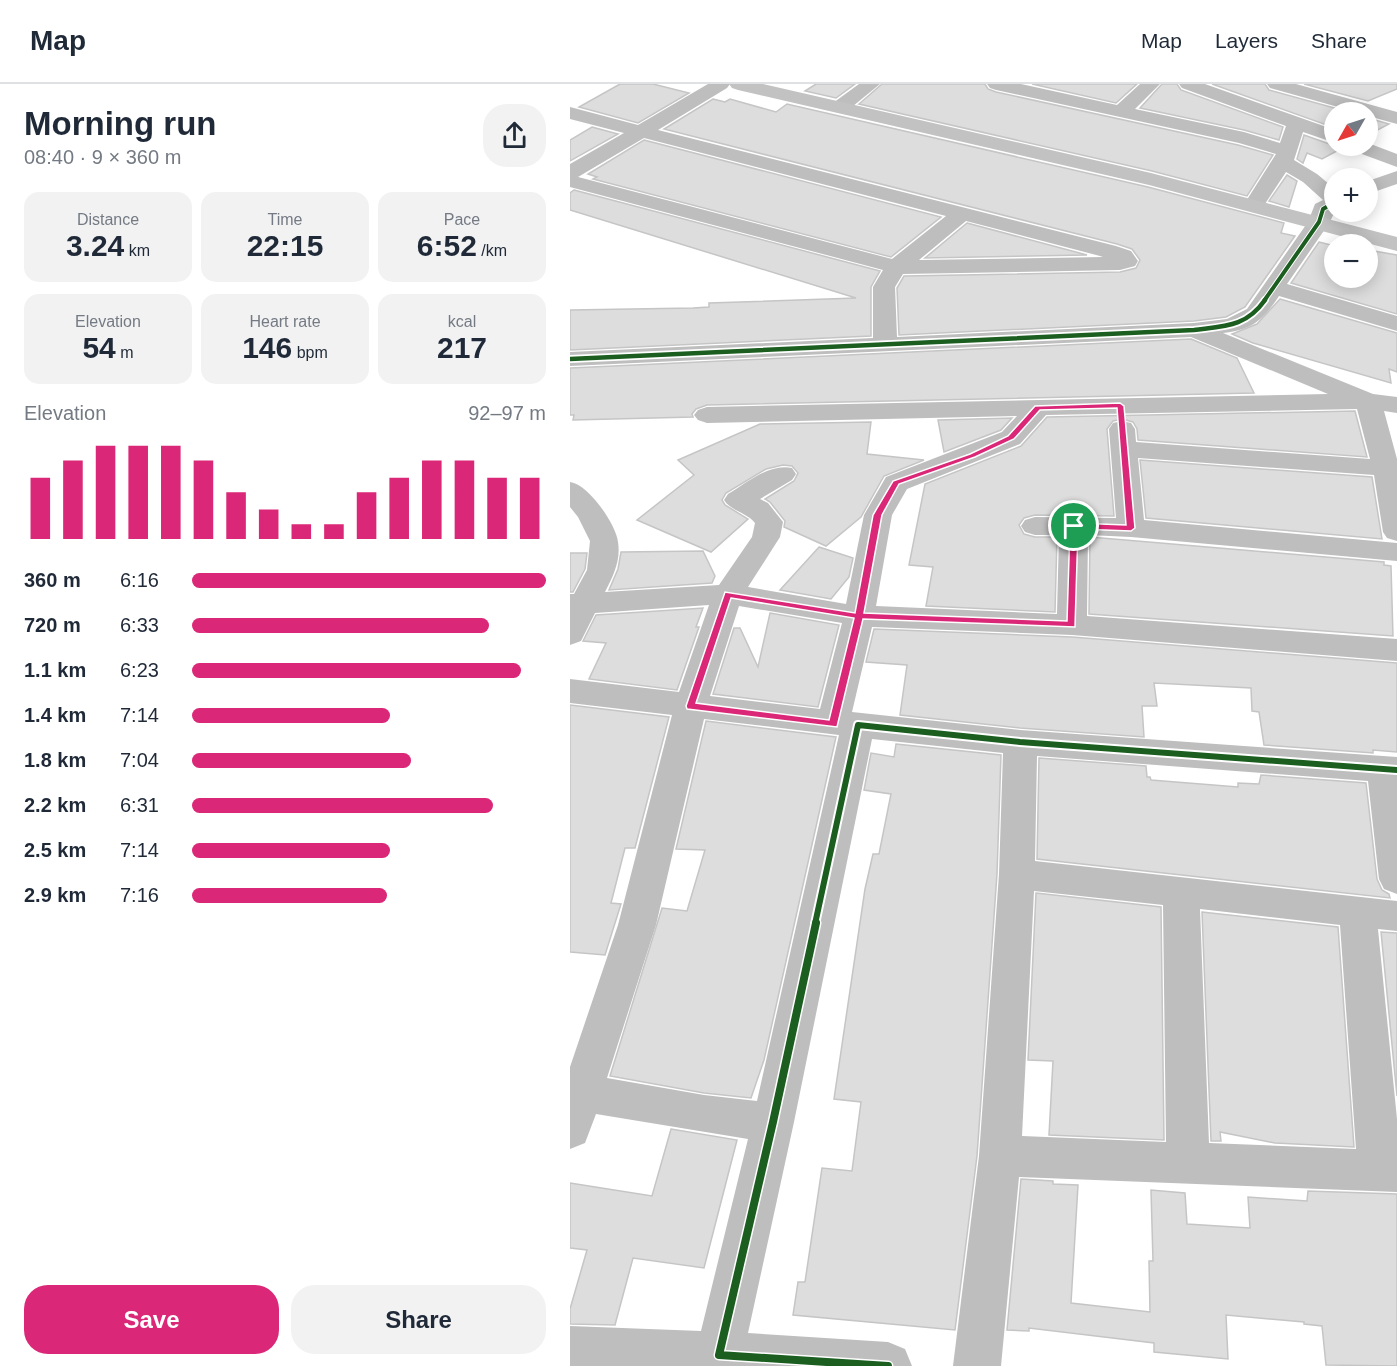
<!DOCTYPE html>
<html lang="en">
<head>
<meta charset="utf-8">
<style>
  :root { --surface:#fff; --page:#f2f2f3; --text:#1f2937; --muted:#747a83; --line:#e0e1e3; --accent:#db2777 }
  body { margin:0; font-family:Helvetica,sans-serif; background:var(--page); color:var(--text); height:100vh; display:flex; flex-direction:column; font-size:22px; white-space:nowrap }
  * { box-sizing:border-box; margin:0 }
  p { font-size:20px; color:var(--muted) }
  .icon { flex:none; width:33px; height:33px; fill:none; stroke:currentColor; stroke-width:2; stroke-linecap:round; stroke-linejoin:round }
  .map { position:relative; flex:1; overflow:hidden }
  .sheet { display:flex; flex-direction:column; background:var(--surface); width:570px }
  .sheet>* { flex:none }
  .needle { width:39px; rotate:231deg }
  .fabs { position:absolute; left:754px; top:18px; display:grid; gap:12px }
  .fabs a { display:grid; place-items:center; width:54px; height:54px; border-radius:50%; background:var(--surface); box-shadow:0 3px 15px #0003; font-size:30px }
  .pin { position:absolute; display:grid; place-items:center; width:51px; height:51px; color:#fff; margin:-26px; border:3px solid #fff; border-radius:50%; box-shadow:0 2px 6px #0007 }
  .round { display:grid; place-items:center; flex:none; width:63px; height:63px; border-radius:24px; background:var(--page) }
  .overview { display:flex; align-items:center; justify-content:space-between; height:102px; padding:0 24px }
  h1 { font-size:33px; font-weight:800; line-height:45px }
  .stats { display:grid; grid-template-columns:repeat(3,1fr); gap:9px; height:102px; padding:6px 24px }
  .stats div { display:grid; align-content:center; border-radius:15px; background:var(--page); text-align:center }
  .stats b { font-size:30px; font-weight:800 }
  .stats small { font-size:16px; font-weight:400 }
  .stats p { font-size:16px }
  .chart { height:168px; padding:12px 24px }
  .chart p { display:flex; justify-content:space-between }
  .chart svg { width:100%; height:108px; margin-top:6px; stroke:var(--accent); stroke-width:6 }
  .button { display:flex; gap:12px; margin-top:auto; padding:12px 24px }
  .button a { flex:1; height:69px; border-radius:24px; background:var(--accent); color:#fff; font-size:24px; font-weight:800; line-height:69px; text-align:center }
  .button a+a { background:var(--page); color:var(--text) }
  ul { padding:0 24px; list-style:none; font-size:20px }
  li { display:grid; grid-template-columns:96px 72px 1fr; align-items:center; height:45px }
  li i { height:15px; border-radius:8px; background:var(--accent) }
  header { display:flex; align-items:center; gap:36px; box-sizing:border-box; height:84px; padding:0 30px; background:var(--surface); border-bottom:2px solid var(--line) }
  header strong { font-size:28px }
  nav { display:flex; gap:33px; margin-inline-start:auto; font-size:21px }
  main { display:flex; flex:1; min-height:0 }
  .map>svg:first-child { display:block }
</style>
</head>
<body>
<header>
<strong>Map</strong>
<nav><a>Map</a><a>Layers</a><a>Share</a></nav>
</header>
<main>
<section class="sheet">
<div class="overview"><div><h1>Morning run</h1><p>08:40 · 9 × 360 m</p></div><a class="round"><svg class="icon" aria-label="share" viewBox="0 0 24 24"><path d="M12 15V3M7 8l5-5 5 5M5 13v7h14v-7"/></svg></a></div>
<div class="stats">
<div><p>Distance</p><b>3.24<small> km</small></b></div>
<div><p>Time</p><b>22:15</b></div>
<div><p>Pace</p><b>6:52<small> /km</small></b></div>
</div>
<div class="stats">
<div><p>Elevation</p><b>54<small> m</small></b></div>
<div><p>Heart rate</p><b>146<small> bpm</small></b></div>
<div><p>kcal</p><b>217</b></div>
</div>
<div class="chart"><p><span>Elevation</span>92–97 m</p>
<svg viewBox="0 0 160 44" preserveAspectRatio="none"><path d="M5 44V19M15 44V12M25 44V6M35 44V6M45 44V6M55 44V12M65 44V25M75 44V32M85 44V38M95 44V38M105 44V25M115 44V19M125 44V12M135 44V12M145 44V19M155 44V19"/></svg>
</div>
<ul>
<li><b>360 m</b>6:16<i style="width:100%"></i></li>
<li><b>720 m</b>6:33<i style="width:84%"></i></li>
<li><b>1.1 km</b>6:23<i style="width:93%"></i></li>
<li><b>1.4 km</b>7:14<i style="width:56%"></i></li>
<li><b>1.8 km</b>7:04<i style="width:62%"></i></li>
<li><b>2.2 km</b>6:31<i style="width:85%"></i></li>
<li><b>2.5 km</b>7:14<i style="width:56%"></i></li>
<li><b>2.9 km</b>7:16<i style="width:55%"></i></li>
</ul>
<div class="button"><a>Save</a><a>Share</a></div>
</section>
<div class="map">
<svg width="827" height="1282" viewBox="0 0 827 1282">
  <rect width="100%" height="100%" fill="#fff"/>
  <!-- building -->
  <g fill="#ddd" stroke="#c5c5c5" stroke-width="1.5">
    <polygon points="50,0 83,0 119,9 68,39 9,23"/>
    <polygon points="246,0 285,0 266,14 235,7"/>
    <polygon points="312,0 415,0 418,5 426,8 668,61 703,71 677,112 582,87 289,20"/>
    <polygon points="462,0 567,0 546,19"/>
    <polygon points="592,0 607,0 611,6 713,43 709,56 674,46 570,24"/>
    <polygon points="642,0 695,0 699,6 779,28 765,28 765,44"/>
    <polygon points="734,0 827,0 827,5 798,17"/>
    <polygon points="143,15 155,18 160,15 206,28 217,20 578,103 714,139 711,149 725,152 675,223 656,233 624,237 329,251 327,204 334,192 550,188 566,184 570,176 562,165 547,160 94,45"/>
    <polygon points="798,34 819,40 798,51"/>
    <polygon points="22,43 48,50 0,77 0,56"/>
    <polygon points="734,51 765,62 776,62 752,75 737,69 733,79 727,75"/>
    <polygon points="74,56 371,133 321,173 23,95 27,93 18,90"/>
    <polygon points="717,91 727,97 719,123 699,117"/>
    <polygon points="4,106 310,187 301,203 301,252 0,266 0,226 123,224 139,223 139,219 286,214 0,126 0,109"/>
    <polygon points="397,139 517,171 355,174"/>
    <polygon points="749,158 765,162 765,194 798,194 798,166 827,171 827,230 721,199"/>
    <polygon points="710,215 827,249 827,288 819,285 821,299 683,259 662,250 687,240"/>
    <polygon points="621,255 667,274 684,309 137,321 126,325 122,330 123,333 3,336 4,331 0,331 0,284"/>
    <polygon points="785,327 797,373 568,356 567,345 563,338 552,335 543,337 537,345 544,432 465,431 454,434 449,441 454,450 465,453 487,453 485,528 356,522 363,483 339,481 355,400 451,362 477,333"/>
    <polygon points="442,334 431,346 374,368 368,336"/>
    <polygon points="301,338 297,370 354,376 314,392 291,433 256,462 214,443 215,437 200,418 195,415 224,397 228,389 222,382 213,381 196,385 156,409 152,416 155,421 178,435 141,468 67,436 124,391 108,376 190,340"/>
    <polygon points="570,376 802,393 812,455 576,434"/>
    <polygon points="520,453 814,478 814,481 821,482 823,552 519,530"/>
    <polygon points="249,463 283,474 279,493 261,515 210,506"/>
    <polygon points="133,467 145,492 142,499 39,506 48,485 51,468"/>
    <polygon points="0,469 17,469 15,485 3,508 0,508"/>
    <polygon points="133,524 126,543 129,543 107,606 19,595 36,559 13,557 26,531"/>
    <polygon points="200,529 269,541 248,623 143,610 164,544 170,544 188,583"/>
    <polygon points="304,545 502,553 827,579 827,668 803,666 803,669 694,661 689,628 682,627 681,604 584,599 587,622 572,622 574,653 450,644 330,631 337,581 296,578"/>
    <polygon points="0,621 99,633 65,764 55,764 41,819 51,820 35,871 0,868"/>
    <polygon points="136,637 266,653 194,976 181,1014 134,1009 40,992 92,824 117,827 135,766 106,765"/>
    <polygon points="326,660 431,671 427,790 407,1072 385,1246 223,1231 228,1198 235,1198 252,1084 282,1087 291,1018 264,1015 295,805 303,770 309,770 321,710 294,706 301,669 324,673"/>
    <polygon points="469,674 576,682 577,693 580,693 581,696 668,703 668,699 689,700 691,691 796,699 807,795 812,806 819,810 820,814 467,775"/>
    <polygon points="466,809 591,823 594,1056 479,1051 483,977 458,976"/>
    <polygon points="632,828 768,843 784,1063 705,1059 650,1048 651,1057 641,1057"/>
    <polygon points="811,848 827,849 827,1012"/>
    <polygon points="101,1045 167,1056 134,1184 63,1174 45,1241 0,1240 0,1225 17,1166 0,1164 0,1099 82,1112"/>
    <polygon points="451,1095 483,1097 483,1100 508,1101 501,1219 580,1228 579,1177 583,1177 581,1106 615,1109 617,1140 680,1144 678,1113 737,1117 738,1107 827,1110 827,1282 756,1281 752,1242 734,1240 734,1238 656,1231 658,1275 584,1268 584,1259 459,1244 459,1247 437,1246"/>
  </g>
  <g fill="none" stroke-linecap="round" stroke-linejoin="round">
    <!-- minor -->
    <g fill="#bebebe" fill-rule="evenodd">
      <path d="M138,0H160L157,4L88,46L546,162L561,167L568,177L565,182L550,186L333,190L325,203L327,253L624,239L657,235L677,225L738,138L745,120L753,116L733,98L716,88L691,126L684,128L677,126L673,122L706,70L669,59L426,6L420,4L417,0H451L547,21L570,0H590L565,25L674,48L710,59L716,42L612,4L609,0H635L765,46V59L733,48L724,76L747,90L765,105V127L760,138L717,200L827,232V247L709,212C693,236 682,246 653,249L803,310L827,313V329L814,327L827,375V457L817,454L813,448L804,391L568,374L574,436L827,459V477L561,453L518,451L517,532L827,555V577L502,551L302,543L282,628L450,646L827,673V810L814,805L809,795L798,697L467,672L465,777L827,817V847L808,845L827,1035V1108L449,1093L431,1282H383L409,1072L429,790L433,669L302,655L224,1038L178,1249L318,1258L335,1265L342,1282H0V1242L131,1247L178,1055L26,1030L15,1059L0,1065V983L48,841L102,631L0,619V595L109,608L139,521L25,529L11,557L0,561V510H4L17,486L20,457L8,433L0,423V398C18,400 46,440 48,458C51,477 43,492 35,508L149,501L182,453L185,439C176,428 161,427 154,416L158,410C177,399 199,379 222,384L226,390L222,396L190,415L198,419L213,438L210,453L178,503L276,520L294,431L316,393L432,348L447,332L137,339L128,336L124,331L128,326L137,323L758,310L621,253L0,282V268L303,254V203L313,186L0,103V80L54,49L0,35V23L68,41ZM74,54L376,132L322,175L8,93ZM396,137L530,172L533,173L349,176ZM787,325L800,375L566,358L565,345L561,339L552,337L543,339L539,345L546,434L465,433L455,436L451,442L455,448L465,451H489L487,530L306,522L322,431L337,405L450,360L476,331ZM169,522L272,539L250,625L140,612ZM134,635L269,651L187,1017L134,1011L37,994L86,841ZM464,807L593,821L596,1058L452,1052ZM630,825L770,841L786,1065L639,1059Z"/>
      <polygon points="289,0 310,0 277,27 263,27 261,23 263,19"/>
      <polygon points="697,0 726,0 827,28 827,40 798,32 798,28 786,28 700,4"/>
      <polygon points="798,59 827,70 827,83 781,66 778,62 798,62"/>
      <polygon points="827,87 827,100 798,110 798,97"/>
    </g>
    <!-- secondary -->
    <polygon fill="#c2c2c2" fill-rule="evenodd" points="159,0 193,0 581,89 827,153 827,167 579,101 168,6 162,4"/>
    <!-- cycleway-far3 casing -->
    <g stroke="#fff" stroke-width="6">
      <polyline id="cycleway-far3" points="694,217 749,138 753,125 765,118"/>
    </g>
    <!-- cycleway-far2 casing -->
    <g stroke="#fff" stroke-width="8">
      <path id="cycleway-far2" d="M0,275L624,246C655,242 676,243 695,216"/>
    </g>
    <!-- cycleway-far1 casing -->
    <g stroke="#fff" stroke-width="10">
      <polyline id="cycleway-far1" points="245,840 288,641 450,658 827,686"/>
    </g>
    <!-- cycleway casing -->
    <g stroke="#fff" stroke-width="11">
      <polyline id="cycleway" points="246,839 203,1038 149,1271 318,1282"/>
    </g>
    <!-- cycleway-far3 -->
    <use href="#cycleway-far3" stroke="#1b5e20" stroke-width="4"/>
    <!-- cycleway-far2 -->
    <use href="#cycleway-far2" stroke="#1b5e20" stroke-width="4.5"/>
    <!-- cycleway-far1 -->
    <use href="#cycleway-far1" stroke="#1b5e20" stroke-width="6"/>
    <!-- cycleway -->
    <use href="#cycleway" stroke="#1b5e20" stroke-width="8"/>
  </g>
  <!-- route -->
  <path fill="#db2777" stroke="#fff" stroke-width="1.5" fill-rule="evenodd" d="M550,319L554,322L565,444L561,447L508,445L505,543L293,535L267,643L117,625L116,622L155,508L285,529L303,431L323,397L400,370L438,352L465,322ZM547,324L556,441L504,439L500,442L497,537L294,529L312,431L329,400L405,373L444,355L470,326ZM161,514L284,534L259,636L126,619Z"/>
</svg>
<div class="fabs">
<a><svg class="needle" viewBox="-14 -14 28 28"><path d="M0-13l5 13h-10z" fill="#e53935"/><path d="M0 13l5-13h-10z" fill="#747a83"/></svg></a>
<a>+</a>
<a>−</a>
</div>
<div class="pin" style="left:504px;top:442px;background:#1e9e55"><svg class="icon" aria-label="arrive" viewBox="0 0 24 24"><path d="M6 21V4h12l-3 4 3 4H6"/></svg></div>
</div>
</main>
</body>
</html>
